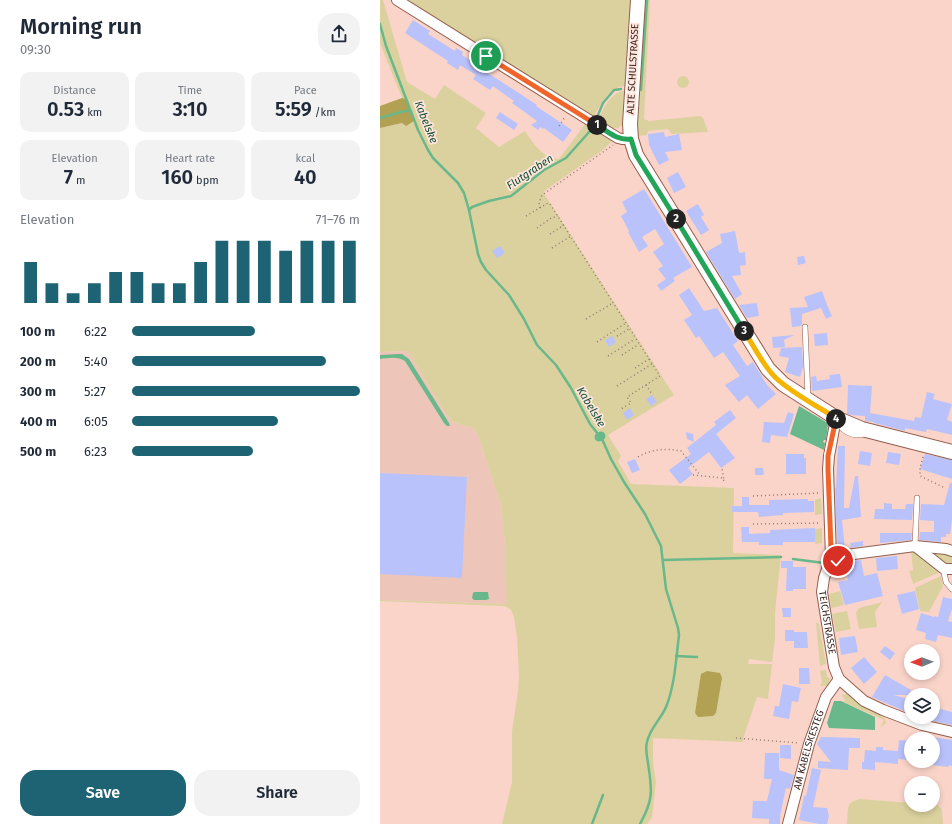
<!DOCTYPE html>
<html lang="en">
<head>
<meta charset="utf-8">
<style>
  :root { --surface:#fff; --page:#f2f2f3; --text:#1f2937; --muted:#747a83; --accent:#1e6374 }
  body { margin:0; font-family:"Fira Sans",sans-serif; background:var(--page); color:var(--text); height:100vh; display:flex; flex-direction:column; font-size:15px; white-space:nowrap }
  * { box-sizing:border-box; margin:0 }
  p { font-size:13px; color:var(--muted) }
  .icon { flex:none; width:22px; height:22px; fill:none; stroke:currentColor; stroke-width:2; stroke-linecap:round; stroke-linejoin:round }
  .map { position:relative; flex:1; overflow:hidden }
  .sheet { display:flex; flex-direction:column; background:var(--surface); width:380px }
  .sheet>* { flex:none }
  .needle { width:26px; rotate:269deg }
  .buttons { position:absolute; left:524px; top:644px; display:grid; gap:8px }
  .buttons a { display:grid; place-items:center; width:36px; height:36px; border-radius:50%; background:var(--surface); box-shadow:0 2px 6px #0003; font-size:20px }
  .pin { position:absolute; display:grid; place-items:center; width:34px; height:34px; color:#fff; margin:-17px; border:2px solid #fff; border-radius:50%; box-shadow:0 1px 4px #0007 }
  .km { position:absolute; width:20px; height:20px; margin:-10px; border-radius:50%; background:#222; color:#fff; font-size:11px; line-height:20px; text-align:center }
  .round { display:grid; place-items:center; flex:none; width:42px; height:42px; border-radius:16px; background:var(--page) }
  .overview { display:flex; align-items:center; justify-content:space-between; height:68px; padding:0 20px }
  h1 { font-size:22px; font-weight:600; line-height:30px }
  .figures { display:grid; grid-template-columns:repeat(3,1fr); gap:6px; height:68px; padding:4px 20px }
  .figures div { display:grid; align-content:center; border-radius:10px; background:var(--page); text-align:center }
  .figures b { font-size:20px; font-weight:600 }
  .figures small { font-size:11px; font-weight:400 }
  .figures p { font-size:11px }
  .chart { height:112px; padding:8px 20px }
  .chart p { display:flex; justify-content:space-between }
  .chart svg { width:100%; height:72px; margin-top:4px; stroke:var(--accent); stroke-width:6 }
  .button { display:flex; gap:8px; margin-top:auto; padding:8px 20px }
  .button a { flex:1; height:46px; border-radius:16px; background:var(--accent); color:#fff; font-size:16px; font-weight:600; line-height:46px; text-align:center }
  .button a+a { background:var(--page); color:var(--text) }
  ul { padding:0 20px; list-style:none; font-size:13px }
  li { display:grid; grid-template-columns:64px 48px 1fr; align-items:center; height:30px }
  li i { height:10px; border-radius:5px; background:var(--accent) }
  main { display:flex; flex:1; min-height:0 }
  .map>svg:first-child { display:block }
</style>
</head>
<body>
<main>
<section class="sheet">
<div class="overview"><div><h1>Morning run</h1><p>09:30</p></div><a class="round"><svg class="icon" aria-label="share" viewBox="0 0 24 24"><path d="M12 15V3M7 8l5-5 5 5M5 13v7h14v-7"/></svg></a></div>
<div class="figures">
<div><p>Distance</p><b>0.53<small> km</small></b></div>
<div><p>Time</p><b>3:10</b></div>
<div><p>Pace</p><b>5:59<small> /km</small></b></div>
</div>
<div class="figures">
<div><p>Elevation</p><b>7<small> m</small></b></div>
<div><p>Heart rate</p><b>160<small> bpm</small></b></div>
<div><p>kcal</p><b>40</b></div>
</div>
<div class="chart"><p><span>Elevation</span>71–76 m</p>
<svg viewBox="0 0 160 44" preserveAspectRatio="none"><path d="M5 44V19M15 44V32M25 44V38M35 44V32M45 44V25M55 44V25M65 44V32M75 44V32M85 44V19M95 44V6M105 44V6M115 44V6M125 44V12M135 44V6M145 44V6M155 44V6"/></svg>
</div>
<ul>
<li><b>100 m</b>6:22<i style="width:54%"></i></li>
<li><b>200 m</b>5:40<i style="width:85%"></i></li>
<li><b>300 m</b>5:27<i style="width:100%"></i></li>
<li><b>400 m</b>6:05<i style="width:64%"></i></li>
<li><b>500 m</b>6:23<i style="width:53%"></i></li>
</ul>
<div class="button"><a>Save</a><a>Share</a></div>
</section>
<div class="map">
<svg width="572" height="824" viewBox="0 0 572 824">
  <rect width="100%" height="100%" fill="#fad4c9"/>
  <!-- built -->
  <polygon fill="#eec6b9" points="28,351 65,412 73,422 92,428 97,432 121,505 125,542 128,604 0,600 0,352"/>
  <!-- green -->
  <g fill="#dbd19e">
    <path d="M0,0H3L27,82L55,99L64,85L106,113L96,128L119,147L145,131C153,143 163,159 179,159L205,124L232,141L224,149L163,192L294,395L228,435L241,456L238,461L251,484L354,488L353,553L401,555L395,612V638L392,662L369,659L368,664H392L388,699L377,697L364,736L363,742L273,738V763L276,782L272,817L267,824H122L132,782V731L138,691L139,676L137,637L134,617L131,610L127,607L123,606L0,601V600L127,604L125,542L121,505L97,432L92,428L73,422L65,412L28,351L0,352V128L22,123L26,126V100L22,98L0,43Z"/>
    <path d="M30,0H251L245,86C230,86 222,103 215,114L220,117C225,104 231,94 245,90L243,124L238,128H232L29,2Z"/>
    <polygon points="263,0 270,0 264,119 269,121 320,116 323,118 328,132 292,134 288,129 268,131 267,135 258,136 256,120"/>
    <circle cx="303" cy="82" r="6"/>
    <polygon points="441,498 442,514 435,515 435,500"/>
    <polygon points="442,528 442,543 435,544 435,529"/>
    <polygon points="532,549 560,572 533,584 529,571 533,570 531,550"/>
    <polygon points="547,550 572,554 572,566 567,567"/>
    <polygon points="561,576 563,586 549,612 540,611 535,588"/>
    <polygon points="460,591 464,605 451,608 449,594"/>
    <polygon points="502,602 495,612 497,627 479,629 476,613 479,608"/>
    <polygon points="467,611 471,629 456,632 452,614"/>
    <polygon points="436,622 439,624 446,664 440,666"/>
    <polygon points="446,670 447,677 450,678 448,686 440,686 442,682 440,671"/>
    <polygon points="467,694 475,700 503,713 506,723 500,728 504,720 464,702 465,699 461,695"/>
    <polygon points="479,799 531,803 531,805 557,805 562,809 563,824 467,824 468,808 470,803"/>
  </g>
  <!-- forest -->
  <g fill="#b2a152">
    <polygon points="22,98 26,99 34,121 26,126 22,123 0,128 0,106"/>
    <polygon points="327,671 340,673 342,678 336,713 333,716 318,717 315,713 321,674"/>
  </g>
  <!-- water -->
  <g fill="#69b88b">
    <path d="M18,354H22L29,359L69,423L70,426H67L64,423L25,361C18,356 8,358 0,359V355Z"/>
    <polygon points="419,406 446,422 448,424 446,440 444,440 443,442 445,443 444,450 410,434"/>
    <polygon points="94,592 108,592 109,599 106,600 94,600 92,598 93,593"/>
    <polygon points="454,701 461,701 495,717 495,730 449,728 447,723"/>
  </g>
  <g fill="none" stroke-linecap="round" stroke-linejoin="round">
    <!-- stream -->
    <g stroke="#69b88b" stroke-width="2.5">
      <path d="M0,24L6,46L38,130L48,150L53,158L78,183L84,193L89,210L98,254L101,262L106,270L129,295L144,319L157,345L176,365L191,388L210,424L222,439L231,459L244,482L265,514L281,546L286,589L298,628L299,635C296,659 295,685 286,707C281,719 270,728 267,742C265,749 267,756 268,763C272,790 274,799 260,824"/>
      <polyline points="261,90 267,0"/>
      <polyline points="218,115 223,103 234,90 241,89"/>
      <polyline points="0,118 24,111 31,111"/>
      <polyline points="89,210 92,207 109,201 131,196 164,170 186,158 210,131"/>
      <polyline points="413,559 444,563"/>
      <polyline points="283,560 401,557"/>
      <polyline points="296,656 317,657"/>
      <polyline points="212,824 223,795"/>
    </g>
    <!-- canal -->
    <polyline stroke="#69b88b" stroke-width="9" points="219,437 221,436"/>
  </g>
  <!-- building -->
  <g fill="#b9c2fb">
    <polygon points="33,20 50,31 48,34 75,51 76,48 83,52 82,55 93,62 92,63 139,93 157,105 156,106 192,130 183,142 164,128 163,129 160,127 158,130 151,125 157,121 132,103 134,101 113,86 110,90 93,79 96,75 80,65 78,70 67,63 68,61 25,33"/>
    <polygon points="120,112 138,124 134,130 116,118"/>
    <polygon points="284,132 285,137 299,134 302,150 285,152 289,160 279,165 269,145 268,134"/>
    <polygon points="298,172 306,187 294,193 287,178"/>
    <polygon points="264,189 312,267 293,278 295,281 281,291 277,285 286,279 278,269 283,266 273,252 284,244 275,229 262,237 268,246 259,252 248,232 249,231 241,216 247,212 242,202"/>
    <polygon points="318,204 324,215 321,217 329,230 321,235 306,211"/>
    <polygon points="355,231 359,253 365,252 366,265 360,266 361,275 352,276 362,294 355,299 326,252 342,243 340,234"/>
    <polygon points="120,246 125,253 117,258 112,251"/>
    <polygon points="424,256 426,263 418,265 417,257"/>
    <polygon points="309,288 324,311 337,308 358,341 353,345 367,366 373,362 387,385 396,394 378,409 367,395 359,402 345,385 360,376 343,352 334,358 319,336 316,338 304,320 312,315 299,295"/>
    <polygon points="442,291 447,305 452,316 446,319 441,308 422,314 422,324 421,326 412,327 410,308 428,307 424,297"/>
    <polygon points="377,303 379,316 367,318 359,305"/>
    <polygon points="447,333 448,345 435,346 434,334"/>
    <polygon points="414,335 404,340 405,347 393,348 392,337"/>
    <polygon points="232,336 236,342 229,347 225,340"/>
    <polygon points="422,347 423,367 420,377 405,372 409,358 399,356 401,348"/>
    <polygon points="460,374 462,387 432,391 431,377 436,376 437,381 450,379 449,375"/>
    <polygon points="468,385 492,386 490,413 534,421 535,417 541,418 547,392 555,394 553,399 572,404 567,420 572,422 572,435 547,429 546,432 525,428 525,431 494,423 494,422 485,421 485,416 471,415 467,414"/>
    <polygon points="272,395 277,402 271,406 266,399"/>
    <polygon points="250,408 254,415 247,420 243,413"/>
    <polygon points="350,410 356,418 336,434 355,458 341,468 329,452 308,468 313,474 300,484 289,470 311,454 307,448 336,425 334,422"/>
    <polygon points="408,412 414,414 407,437 391,435 390,443 382,442 384,422 404,423"/>
    <polygon points="306,432 313,434 314,442 307,439"/>
    <polygon points="458,446 465,446 464,508 469,508 475,476 478,476 481,517 462,520 465,549 460,549 457,541 455,488 456,488"/>
    <polygon points="480,451 492,453 490,466 478,464"/>
    <polygon points="508,452 521,454 519,465 506,463"/>
    <polygon points="406,454 424,454 424,458 426,458 426,474 406,474"/>
    <polygon points="545,454 572,460 572,479 540,469"/>
    <polygon points="255,459 260,470 252,473 247,462"/>
    <polygon points="375,468 383,468 384,475 375,475"/>
    <polygon points="0,473 87,477 82,578 0,574"/>
    <polygon points="570,483 572,483 572,519 570,534 566,534 566,537 561,537 561,542 539,540 540,532 554,532 554,521 540,520 541,504 564,505"/>
    <polygon points="362,497 369,497 369,505 389,505 389,500 428,499 428,501 434,501 434,512 403,513 403,515 379,517 378,512 352,512 352,506 362,506"/>
    <polygon points="504,503 512,504 512,509 525,509 526,504 533,504 532,520 494,519 495,509 504,509"/>
    <polygon points="361,527 369,527 369,534 390,533 390,530 435,528 435,542 403,542 403,545 379,545 379,542 362,542"/>
    <polygon points="500,533 532,533 531,540 500,543"/>
    <polygon points="483,541 483,546 471,548 470,543"/>
    <polygon points="517,556 518,569 497,571 496,558"/>
    <polygon points="481,560 484,576 497,573 503,596 465,605 458,582 468,580 465,565 473,563 472,561"/>
    <polygon points="401,561 413,561 413,567 426,567 426,589 413,589 413,591 406,591 407,568 401,568"/>
    <polygon points="535,591 539,609 522,614 517,595"/>
    <polygon points="563,597 572,599 572,609 568,621 572,622 572,638 558,635 556,642 545,639 546,633 536,630 541,613 554,617 555,616 558,617"/>
    <polygon points="402,608 411,608 411,617 403,617"/>
    <polygon points="405,630 414,630 414,632 427,632 428,648 414,648 414,641 405,641"/>
    <polygon points="475,636 478,652 461,655 459,638"/>
    <polygon points="505,646 515,653 510,660 500,652"/>
    <polygon points="484,657 497,672 484,684 471,668"/>
    <polygon points="419,668 429,668 430,684 419,684"/>
    <polygon points="505,675 531,690 529,695 514,695 531,700 531,714 492,697"/>
    <polygon points="403,684 421,688 418,702 412,701 409,719 393,716 395,706 399,706"/>
    <polygon points="553,707 572,712 572,725 553,721"/>
    <polygon points="441,737 480,738 480,748 469,748 468,770 438,768 438,761 451,762 437,744"/>
    <polygon points="553,737 572,740 572,766 569,765 568,767 553,765"/>
    <polygon points="519,740 531,741 531,760 518,759 518,764 495,762 495,770 482,769 482,762 484,762 485,750 496,751 496,747 503,747 503,750 518,751"/>
    <polygon points="400,745 411,745 411,759 400,758"/>
    <polygon points="385,753 399,753 399,770 414,775 410,789 406,788 400,816 400,824 389,824 389,819 372,818 373,801 387,801 392,779 384,779"/>
    <polygon points="432,768 441,770 433,807 447,808 449,816 447,824 439,824 419,820 424,796 426,796"/>
  </g>
  <g fill="none" stroke-linecap="round" stroke-linejoin="round">
    <!-- lane casing -->
    <g stroke="#935e4e" stroke-width="6">
      <g id="lane">
        <polyline points="425,327 428,397"/>
        <path d="M458,422C462,432 474,437 484,434"/>
        <polyline points="535,546 537,498"/>
        <polyline points="563,568 566,582 572,589"/>
      </g>
    </g>
    <!-- street casing -->
    <g stroke="#935e4e" stroke-width="12">
      <g id="street">
        <polyline points="17,0 238,138 242,139 251,139"/>
        <path id="s1" d="M456,418L449,456L448,469L451,557L444,578L442,592L454,667L459,679L484,701L503,710L542,725L572,732"/>
        <polyline points="535,546 563,568 566,569 572,569"/>
        <polyline points="451,557 535,546 566,549 572,551"/>
        <path id="s2" d="M408,824L429,744L446,697L459,679"/>
      </g>
    </g>
    <!-- secondary casing -->
    <g stroke="#935e4e" stroke-width="16">
      <polyline id="secondary" points="258,0 250,124 251,139 256,155 388,369 403,384 456,418 482,429 572,452"/>
    </g>
    <!-- path -->
    <g stroke="#977970" stroke-width="1.5" stroke-dasharray="1 3" stroke-linecap="butt">
      <polyline points="179,126 185,117"/>
      <polyline points="160,208 159,203 162,195 233,145"/>
      <polyline points="146,216 168,203 170,204 280,376 247,397 251,403 241,409"/>
      <polyline points="157,228 171,218 178,216"/>
      <polyline points="170,234 184,225"/>
      <polyline points="172,248 191,236"/>
      <polyline points="206,319 233,303"/>
      <polyline points="237,336 249,329"/>
      <polyline points="217,342 246,323"/>
      <polyline points="242,355 259,344"/>
      <polyline points="228,356 255,339"/>
      <polyline points="255,368 269,359"/>
      <polyline points="266,385 272,394"/>
      <polyline points="237,386 272,364"/>
      <path d="M258,457C271,449 286,448 301,451L320,475"/>
      <polyline points="543,457 540,468 540,476 565,488"/>
      <polyline points="313,475 343,478 344,481 342,468"/>
      <polyline points="373,496 439,493"/>
      <polyline points="373,524 441,523"/>
      <polyline points="356,738 419,743"/>
    </g>
    <!-- lane -->
    <use href="#lane" stroke="#fff" stroke-width="5"/>
    <!-- street -->
    <use href="#street" stroke="#fff" stroke-width="10"/>
    <!-- secondary -->
    <use href="#secondary" stroke="#fff" stroke-width="14"/>
  </g>
  <g fill="none" stroke-linecap="round" stroke-linejoin="round">
    <!-- split-1 casing -->
    <g stroke="#fff" stroke-width="8">
      <polyline id="split-1" points="106,56 217,125"/>
    </g>
    <!-- split-2 casing -->
    <g stroke="#fff" stroke-width="8">
      <path id="split-2" d="M217,125C228,132 238,141 251,139L256,155L296,219"/>
    </g>
    <!-- split-3 casing -->
    <g stroke="#fff" stroke-width="8">
      <polyline id="split-3" points="296,219 364,331"/>
    </g>
    <!-- split-4 casing -->
    <g stroke="#fff" stroke-width="8">
      <path id="split-4" d="M364,331C374,346 382,364 395,377C410,392 437,406 456,418V419"/>
    </g>
    <!-- split-5 casing -->
    <g stroke="#fff" stroke-width="8">
      <polyline id="split-5" points="451,549 448,469 448,456 456,419"/>
    </g>
    <!-- split-6 casing -->
    <g stroke="#fff" stroke-width="8">
      <polyline id="split-6" points="451,549 451,557 469,554 469,558 458,561"/>
    </g>
    <!-- split-1 -->
    <use href="#split-1" stroke="#f0652b" stroke-width="5"/>
    <!-- split-2 -->
    <use href="#split-2" stroke="#22a559" stroke-width="5"/>
    <!-- split-3 -->
    <use href="#split-3" stroke="#22a559" stroke-width="5"/>
    <!-- split-4 -->
    <use href="#split-4" stroke="#f5b400" stroke-width="5"/>
    <!-- split-5 -->
    <use href="#split-5" stroke="#f0652b" stroke-width="5"/>
    <!-- split-6 -->
    <use href="#split-6" stroke="#f5b400" stroke-width="5"/>
  </g>
  <g text-anchor="middle" dominant-baseline="central" stroke-width="3.5" stroke-linejoin="round" paint-order="stroke">
    <!-- street labels -->
    <g font-size="10" fill="#351f18" stroke="#fee5dd">
      <text transform="translate(253 69) rotate(-87)">ALTE SCHULSTRASSE</text>
      <text stroke="none"><textPath href="#s1" startOffset="207">TEICHSTRASSE</textPath></text>
      <text stroke="none"><textPath href="#s2" startOffset="77">AM KABELSKESTEG</textPath></text>
    </g>
    <!-- water labels -->
    <g font-size="11" font-style="italic" fill="#104e31" stroke="#fee5dd">
      <text transform="translate(46 122) rotate(68)">Kabelske</text>
      <text transform="translate(150 172) rotate(-34)">Flutgraben</text>
      <text transform="translate(211 407) rotate(59)">Kabelske</text>
    </g>
  </g>
</svg>
<div class="buttons">
<a><svg class="needle" viewBox="-14 -14 28 28"><path d="M0-13l5 13h-10z" fill="#e53935"/><path d="M0 13l5-13h-10z" fill="#747a83"/></svg></a>
<a><svg class="icon" aria-label="layers" viewBox="0 0 24 24"><path d="M12 4l9 5-9 5-9-5zM3 14l9 5 9-5"/></svg></a>
<a>+</a>
<a>−</a>
</div>
<div class="pin" style="left:106px;top:56px;background:#1e9e55"><svg class="icon" aria-label="arrive" viewBox="0 0 24 24"><path d="M6 21V4h12l-3 4 3 4H6"/></svg></div>
<div class="pin" style="left:458px;top:561px;background:#d93025"><svg class="icon" aria-label="check" viewBox="0 0 24 24"><path d="M5 12l5 5 9-10"/></svg></div>
<b class="km" style="left:217px;top:125px">1</b>
<b class="km" style="left:296px;top:219px">2</b>
<b class="km" style="left:364px;top:331px">3</b>
<b class="km" style="left:456px;top:419px">4</b>
</div>
</main>
</body>
</html>
